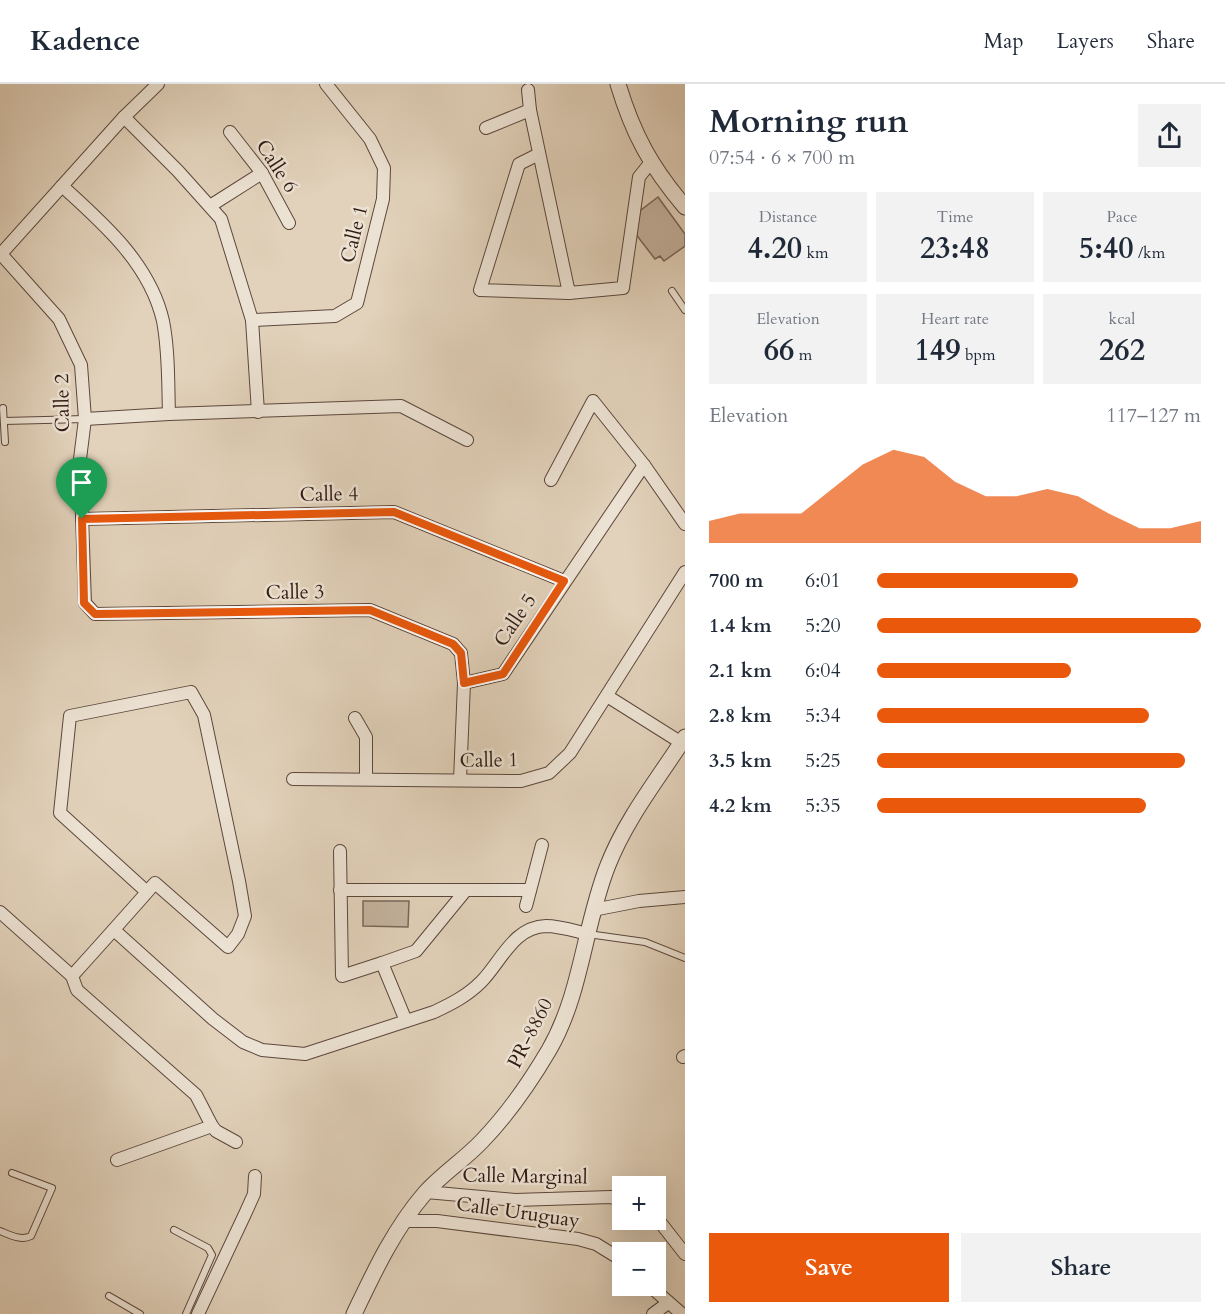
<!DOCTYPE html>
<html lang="en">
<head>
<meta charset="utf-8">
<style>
  :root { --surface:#fff; --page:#f2f2f3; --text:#1f2937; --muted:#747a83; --line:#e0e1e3; --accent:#ea580c }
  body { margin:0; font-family:Cardo,serif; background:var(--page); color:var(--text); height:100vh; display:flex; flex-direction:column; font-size:22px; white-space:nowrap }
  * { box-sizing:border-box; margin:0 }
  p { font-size:20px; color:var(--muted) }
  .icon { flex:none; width:33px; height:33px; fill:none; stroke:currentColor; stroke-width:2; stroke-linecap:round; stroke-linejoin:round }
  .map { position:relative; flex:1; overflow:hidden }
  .panel { display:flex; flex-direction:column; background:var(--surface); width:540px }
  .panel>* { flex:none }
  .controls { position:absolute; left:612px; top:1092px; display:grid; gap:12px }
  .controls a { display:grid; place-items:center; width:54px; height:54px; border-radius:0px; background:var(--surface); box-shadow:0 6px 24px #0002; font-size:30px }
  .pin { position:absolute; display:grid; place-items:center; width:51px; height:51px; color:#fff; margin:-62px -26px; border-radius:50% 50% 50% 0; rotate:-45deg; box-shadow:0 0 6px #0007 }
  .pin .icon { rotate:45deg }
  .round { display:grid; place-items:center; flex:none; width:63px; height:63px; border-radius:0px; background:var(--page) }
  .headline { display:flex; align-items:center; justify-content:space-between; height:102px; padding:0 24px }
  h1 { font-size:33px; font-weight:600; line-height:45px }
  .stats { display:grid; grid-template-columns:repeat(3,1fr); gap:9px; height:102px; padding:6px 24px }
  .stats div { display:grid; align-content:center; border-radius:0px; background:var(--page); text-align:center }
  .stats b { font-size:30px; font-weight:600 }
  .stats small { font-size:16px; font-weight:400 }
  .stats p { font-size:16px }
  .chart { height:168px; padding:12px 24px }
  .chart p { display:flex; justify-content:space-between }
  .chart svg { width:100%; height:108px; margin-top:6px; fill:var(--accent); opacity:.7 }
  .button { display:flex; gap:12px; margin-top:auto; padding:12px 24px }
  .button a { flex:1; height:69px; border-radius:0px; background:var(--accent); color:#fff; font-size:24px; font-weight:600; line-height:69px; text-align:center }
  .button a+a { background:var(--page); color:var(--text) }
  ul { padding:0 24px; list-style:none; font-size:20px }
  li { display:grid; grid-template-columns:96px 72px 1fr; align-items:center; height:45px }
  li i { height:15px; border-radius:8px; background:var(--accent) }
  header { display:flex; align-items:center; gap:36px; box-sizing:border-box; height:84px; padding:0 30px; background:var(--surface); border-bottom:2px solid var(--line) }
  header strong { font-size:28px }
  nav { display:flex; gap:33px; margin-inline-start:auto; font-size:21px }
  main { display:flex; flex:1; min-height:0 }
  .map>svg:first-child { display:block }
</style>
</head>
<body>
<header>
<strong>Kadence</strong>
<nav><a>Map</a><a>Layers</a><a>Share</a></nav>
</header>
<main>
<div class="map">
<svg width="685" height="1230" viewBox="0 0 685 1230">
  <rect width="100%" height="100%" fill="#e2d2bb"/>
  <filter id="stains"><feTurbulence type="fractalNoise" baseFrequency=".00333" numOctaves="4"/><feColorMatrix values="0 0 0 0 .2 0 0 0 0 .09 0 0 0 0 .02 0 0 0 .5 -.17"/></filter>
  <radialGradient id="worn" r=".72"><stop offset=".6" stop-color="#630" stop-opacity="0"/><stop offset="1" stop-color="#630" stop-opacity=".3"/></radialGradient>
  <!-- park -->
  <g fill="#c4b39e" stroke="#7a6658" stroke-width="1.5">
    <polygon points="658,113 685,150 685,162 664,177 660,172 655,175 631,144 632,133"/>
    <polygon points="363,817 409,817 408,843 363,842"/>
  </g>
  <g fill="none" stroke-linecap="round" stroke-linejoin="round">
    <!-- service casing -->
    <g stroke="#5c473c" stroke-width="8">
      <g id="service">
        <polyline points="672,207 685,226"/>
        <polyline points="3,324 5,358"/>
        <polyline points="4,337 85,335"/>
        <polyline points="588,850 645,858 685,874"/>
        <polyline points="174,1146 208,1164 212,1171 186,1230"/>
        <path d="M0,1147C10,1151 21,1157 31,1152L52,1104L12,1089"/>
        <polyline points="109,1212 140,1230"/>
      </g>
    </g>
    <!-- minor casing -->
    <g stroke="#5c473c" stroke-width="14">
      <g id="minor">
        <polyline points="530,26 569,209 623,204 639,93 651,78"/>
        <polyline points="124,33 178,87 221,135 252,236 258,328"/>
        <polyline points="486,44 530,26 528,6"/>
        <polyline points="230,48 262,89 289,139"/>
        <polyline points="539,70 519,80 480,206 569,209"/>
        <path d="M62,102C104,140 150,180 163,237C169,268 168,300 169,330"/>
        <polyline points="210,122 262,89"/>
        <polyline points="1,170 59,235 81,281 85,335 80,375 85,519 95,530 370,526 453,560 461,569 464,599 460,696"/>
        <polyline points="0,171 124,33 158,0"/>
        <polyline points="252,236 335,232 357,219 383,115 384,84 370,55 326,0"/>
        <polyline points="85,335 169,330 401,322 467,356"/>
        <polyline points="551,396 593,317 644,381 685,440"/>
        <polyline points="82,435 394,428 564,497"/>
        <polyline points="464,599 503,590 644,381"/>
        <polyline points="607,612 685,661"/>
        <polyline points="355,634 366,653 366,695"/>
        <polyline points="293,695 521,697 549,689 570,669 685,488"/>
        <polyline points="340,767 342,892 382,879 406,937"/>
        <polyline points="340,806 530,806"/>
        <polyline points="526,822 542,761"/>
        <polyline points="593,826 639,817 685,813"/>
        <polyline points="0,828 72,892"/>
        <path d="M114,846L213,935L243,958L262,966L305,970L434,928C451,920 467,912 481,898C501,878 513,843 546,842C559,842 575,847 588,850"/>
        <polyline points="382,879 416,867 466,806"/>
        <polyline points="683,973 685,972"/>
        <polyline points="212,1042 216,1047 236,1058"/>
        <path d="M117,1076L212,1042L196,1011L77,906L72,892C100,861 128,830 155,799L228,863L238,850L245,832L239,797L204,631L191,608L70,632L60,729L147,808"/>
        <polyline points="426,1108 515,1116 611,1113 622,1117"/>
        <polyline points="656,1133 685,1170"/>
        <polyline points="404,1137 437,1137 578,1155 596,1160 622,1176"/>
        <polyline points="650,1202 682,1230"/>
        <polyline points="198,1230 245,1130 254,1110 255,1092"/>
        <polyline points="653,1230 668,1219"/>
      </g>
    </g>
    <!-- tertiary casing -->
    <g stroke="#5c473c" stroke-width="17">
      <g id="tertiary">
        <path d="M618,0C633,50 651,83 685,123"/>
        <path d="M354,1230C374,1188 394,1145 425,1109C442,1090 464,1076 482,1057C509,1029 529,1000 549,966C582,909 584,841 608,781C626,735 658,695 685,653"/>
      </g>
    </g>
    <!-- service -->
    <use href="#service" stroke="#ece2d3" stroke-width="6"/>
    <!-- minor -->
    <use href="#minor" stroke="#ece2d3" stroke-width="12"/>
    <!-- tertiary -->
    <use href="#tertiary" stroke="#ece2d3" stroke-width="15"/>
  </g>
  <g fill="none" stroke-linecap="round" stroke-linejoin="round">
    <!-- route casing -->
    <g stroke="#fff" stroke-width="12">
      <polygon id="route" points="394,428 564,497 503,590 464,599 461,569 453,560 370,526 95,530 84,519 82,435"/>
    </g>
    <!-- route -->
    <use href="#route" stroke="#ea580c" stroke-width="8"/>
  </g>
  <g text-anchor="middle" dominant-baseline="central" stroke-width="5" stroke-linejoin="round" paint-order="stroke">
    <!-- street labels -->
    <g font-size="20" fill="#301911" stroke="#ece2d3">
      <text transform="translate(277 82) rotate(57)">Calle 6</text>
      <text transform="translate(354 150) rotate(-76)">Calle 1</text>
      <text transform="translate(62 319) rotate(-91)">Calle 2</text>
      <text transform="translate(329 410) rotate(-1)">Calle 4</text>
      <text transform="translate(295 508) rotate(-1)">Calle 3</text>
      <text transform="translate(515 536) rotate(-56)">Calle 5</text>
      <text transform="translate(489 676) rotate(-1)">Calle 1</text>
      <text transform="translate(530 949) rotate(-63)">PR-8860</text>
      <text transform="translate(525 1092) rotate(1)">Calle Marginal</text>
      <text transform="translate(518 1128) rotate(8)">Calle Uruguay</text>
    </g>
  </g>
  <rect width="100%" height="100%" filter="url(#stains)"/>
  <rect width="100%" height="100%" fill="url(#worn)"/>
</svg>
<div class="controls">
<a>+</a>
<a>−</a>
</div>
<div class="pin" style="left:82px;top:435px;background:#1e9e55"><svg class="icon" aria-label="arrive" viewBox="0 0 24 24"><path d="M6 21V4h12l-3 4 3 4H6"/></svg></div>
</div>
<section class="panel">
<div class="headline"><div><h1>Morning run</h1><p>07:54 · 6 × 700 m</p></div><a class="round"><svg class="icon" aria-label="share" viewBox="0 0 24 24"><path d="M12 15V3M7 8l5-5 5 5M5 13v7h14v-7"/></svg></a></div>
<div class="stats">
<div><p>Distance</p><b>4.20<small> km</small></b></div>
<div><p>Time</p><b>23:48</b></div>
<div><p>Pace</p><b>5:40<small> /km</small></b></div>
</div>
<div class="stats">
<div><p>Elevation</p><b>66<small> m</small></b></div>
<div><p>Heart rate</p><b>149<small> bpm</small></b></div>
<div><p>kcal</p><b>262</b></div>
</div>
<div class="chart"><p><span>Elevation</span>117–127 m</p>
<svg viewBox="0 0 160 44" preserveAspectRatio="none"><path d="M0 44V35L10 32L20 32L30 32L40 22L50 12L60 6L70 9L80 19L90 25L100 25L110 22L120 25L130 32L140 38L150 38L160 35V44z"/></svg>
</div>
<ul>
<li><b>700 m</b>6:01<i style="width:62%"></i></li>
<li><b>1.4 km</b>5:20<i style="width:100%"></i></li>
<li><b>2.1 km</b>6:04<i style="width:60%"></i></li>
<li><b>2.8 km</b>5:34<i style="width:84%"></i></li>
<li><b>3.5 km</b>5:25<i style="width:95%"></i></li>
<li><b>4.2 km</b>5:35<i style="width:83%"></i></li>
</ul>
<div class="button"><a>Save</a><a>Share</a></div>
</section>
</main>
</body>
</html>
